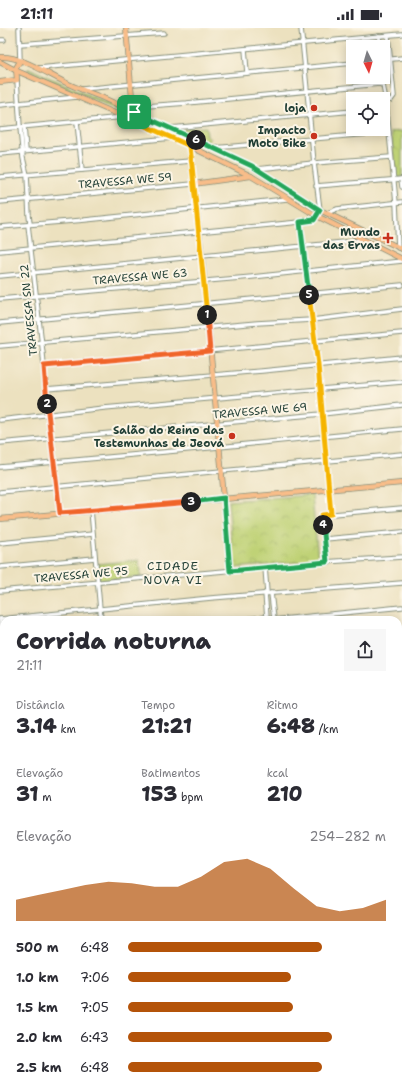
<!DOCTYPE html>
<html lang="pt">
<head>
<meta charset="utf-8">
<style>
  :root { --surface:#fff; --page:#f7f7f7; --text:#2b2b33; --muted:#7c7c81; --accent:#b45309 }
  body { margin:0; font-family:"Shantell Sans",sans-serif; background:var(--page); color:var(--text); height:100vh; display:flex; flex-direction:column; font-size:15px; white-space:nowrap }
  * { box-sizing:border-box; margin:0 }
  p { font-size:13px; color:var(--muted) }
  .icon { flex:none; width:22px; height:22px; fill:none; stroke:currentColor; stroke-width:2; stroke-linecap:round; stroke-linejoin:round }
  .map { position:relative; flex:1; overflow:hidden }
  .side { position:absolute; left:0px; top:588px; width:402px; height:474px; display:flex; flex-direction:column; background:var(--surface); border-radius:12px 12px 0 0; box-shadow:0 2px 10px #0003 }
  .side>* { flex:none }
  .needle { width:26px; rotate:175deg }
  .controls { position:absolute; left:346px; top:12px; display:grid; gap:8px }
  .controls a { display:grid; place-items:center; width:44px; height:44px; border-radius:0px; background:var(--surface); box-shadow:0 2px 10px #0003; font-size:20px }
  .pin { position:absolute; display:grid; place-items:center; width:34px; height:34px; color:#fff; margin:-17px; border-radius:8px; box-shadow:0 2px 6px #0006 }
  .km { position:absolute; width:20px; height:20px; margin:-10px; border-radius:50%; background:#222; color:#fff; font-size:11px; line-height:20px; text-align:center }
  .round { display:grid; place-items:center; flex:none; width:42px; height:42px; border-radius:0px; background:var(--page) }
  .head { display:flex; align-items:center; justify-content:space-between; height:68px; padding:0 16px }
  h1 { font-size:22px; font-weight:800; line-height:30px }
  .metrics { display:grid; grid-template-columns:repeat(3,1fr); gap:6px; height:68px; padding:4px 16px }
  .metrics div { display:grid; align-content:center }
  .metrics b { font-size:20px; font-weight:800 }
  .metrics small { font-size:11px; font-weight:400 }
  .metrics p { font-size:11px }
  .chart { height:112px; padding:8px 16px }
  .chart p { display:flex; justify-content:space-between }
  .chart svg { width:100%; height:72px; margin-top:4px; fill:var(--accent); opacity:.7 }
  ul { padding:0 16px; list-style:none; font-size:13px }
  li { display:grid; grid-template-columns:64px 48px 1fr; align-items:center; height:30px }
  li i { height:10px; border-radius:5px; background:var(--accent) }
  .status { display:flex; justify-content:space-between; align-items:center; height:28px; padding:0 20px; background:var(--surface); direction:ltr }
  .status svg { height:11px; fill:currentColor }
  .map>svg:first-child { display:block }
</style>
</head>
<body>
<div class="status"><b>21:11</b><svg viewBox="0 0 49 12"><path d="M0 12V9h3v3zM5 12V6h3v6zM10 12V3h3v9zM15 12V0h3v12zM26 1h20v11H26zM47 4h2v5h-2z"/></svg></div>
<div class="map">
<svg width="402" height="1062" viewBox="0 0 402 1062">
  <defs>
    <pattern id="grass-dots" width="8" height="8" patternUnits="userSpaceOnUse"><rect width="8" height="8" fill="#bfd276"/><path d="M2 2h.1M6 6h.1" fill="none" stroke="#a4b567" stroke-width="1.8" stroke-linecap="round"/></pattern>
    <pattern id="park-crowns" width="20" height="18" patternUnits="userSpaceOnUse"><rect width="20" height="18" fill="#bfd276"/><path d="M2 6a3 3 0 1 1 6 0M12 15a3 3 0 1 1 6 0" fill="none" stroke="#a4b567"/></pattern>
  </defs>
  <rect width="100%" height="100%" fill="#fcf5e5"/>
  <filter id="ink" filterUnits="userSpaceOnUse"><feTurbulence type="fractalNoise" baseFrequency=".025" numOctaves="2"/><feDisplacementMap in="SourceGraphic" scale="8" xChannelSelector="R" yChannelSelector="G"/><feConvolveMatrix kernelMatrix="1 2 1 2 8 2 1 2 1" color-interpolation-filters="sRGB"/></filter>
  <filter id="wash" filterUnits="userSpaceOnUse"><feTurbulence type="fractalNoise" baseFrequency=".012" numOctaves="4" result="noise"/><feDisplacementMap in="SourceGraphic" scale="16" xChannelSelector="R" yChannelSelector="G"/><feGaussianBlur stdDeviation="0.9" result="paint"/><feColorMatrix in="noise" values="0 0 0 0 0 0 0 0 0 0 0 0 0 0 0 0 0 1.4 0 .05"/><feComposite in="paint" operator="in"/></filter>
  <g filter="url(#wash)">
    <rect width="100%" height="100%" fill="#ece1bf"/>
    <!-- grass -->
    <polygon fill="url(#grass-dots)" stroke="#6f8855" points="29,40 131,86 133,88 131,89 27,42"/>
    <!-- park -->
    <g fill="url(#park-crowns)" stroke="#6f8855">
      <polygon points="206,99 207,108 210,111 208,115 200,112 182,103 185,100"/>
      <polygon points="402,103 402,149 396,150 391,104"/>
      <polygon points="312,467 318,532 234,540 228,473"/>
      <polygon points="139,532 141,549 99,553 97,536"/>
    </g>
  </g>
  <g filter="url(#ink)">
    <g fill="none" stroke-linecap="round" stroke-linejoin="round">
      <!-- minor casing -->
      <g stroke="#868f7a" stroke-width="5.5">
        <g id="minor">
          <polyline points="19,0 20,33"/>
          <polyline points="379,8 380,19"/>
          <polyline points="0,12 4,12"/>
          <polyline points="20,16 164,5"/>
          <polyline points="245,21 247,45"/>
          <polyline points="383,32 402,30"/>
          <polyline points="39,40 402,6"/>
          <polyline points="17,52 20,99 23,130 27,147 29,187 30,196"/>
          <polyline points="82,61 353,35"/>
          <polyline points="386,73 391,72 394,68 388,8"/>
          <polyline points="0,77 77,69"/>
          <polyline points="133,79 187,75 379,56 383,57 386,73 396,175 398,220"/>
          <polyline points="77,94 82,142"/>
          <polyline points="24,99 26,123"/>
          <polyline points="171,100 353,83"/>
          <polyline points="0,101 124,89"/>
          <polyline points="214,120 389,104"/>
          <polyline points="0,126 172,110"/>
          <polyline points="257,141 314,135 391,129"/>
          <polyline points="0,149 191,133"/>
          <polyline points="401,151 402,159"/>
          <polyline points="316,158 402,151"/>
          <polyline points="0,174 193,156"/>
          <polyline points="327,185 337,181 402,174"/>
          <polyline points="300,194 318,337 331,486"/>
          <polyline points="28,197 43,326 47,378 60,485"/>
          <polyline points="0,199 85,192 287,171"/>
          <polyline points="0,223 300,194 314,192 320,182 314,135 301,0"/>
          <polyline points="0,248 365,212"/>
          <polyline points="0,271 252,249 402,233"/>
          <polyline points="0,295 402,257"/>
          <polyline points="0,318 257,295 312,292 402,281"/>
          <polyline points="44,338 402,305"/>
          <polyline points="46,361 262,343 402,329"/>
          <polyline points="0,392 104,380 402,354"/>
          <polyline points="0,415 322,386 402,377"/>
          <polyline points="0,439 219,419 402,401"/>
          <polyline points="0,464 402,426"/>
          <polyline points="224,470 230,543"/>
          <polyline points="91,482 101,592"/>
          <polyline points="325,511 402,504"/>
          <polyline points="0,515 93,506"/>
          <polyline points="327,534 322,487 402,480"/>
          <polyline points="0,539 95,530"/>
          <polyline points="265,539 267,565"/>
          <polyline points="0,563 324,534 402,529"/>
          <polyline points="265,565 267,589"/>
          <polyline points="271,565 274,591"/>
          <polyline points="0,591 211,570 402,555"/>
          <polyline points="0,591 4,636"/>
          <polyline points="236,592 267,589 272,592 402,579"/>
          <polyline points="398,602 402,602"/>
          <polyline points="398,627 402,626"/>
          <polyline points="0,643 4,643"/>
          <polyline points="398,652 402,651"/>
          <polyline points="398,676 402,676"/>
          <polyline points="0,687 4,686"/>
          <polyline points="398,700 402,700"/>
          <polyline points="0,713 4,713"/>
          <polyline points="398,724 402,724"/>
          <polyline points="0,736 4,735"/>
          <polyline points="398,745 402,745"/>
          <polyline points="0,760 4,760"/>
          <polyline points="0,783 4,783"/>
          <polyline points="398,793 402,791"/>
          <polyline points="0,807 4,807"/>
          <polyline points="0,832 4,831"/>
          <polyline points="398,836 402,841"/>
          <polyline points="0,856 4,856"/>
          <polyline points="398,861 402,859"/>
          <polyline points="0,880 4,879"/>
          <polyline points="398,899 402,895"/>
          <polyline points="0,904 4,904"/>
          <polyline points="398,916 402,920"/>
          <polyline points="0,928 4,928"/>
          <polyline points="0,954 4,953"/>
          <polyline points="398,954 402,957"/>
          <polyline points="0,991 4,989"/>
          <polyline points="398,1005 402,1002"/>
          <polyline points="398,1039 402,1044"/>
          <polyline points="398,1039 402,1035"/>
          <polyline points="0,1044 4,1033"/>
          <polyline points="80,1058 91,1062"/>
          <polyline points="146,1058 148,1062"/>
          <polyline points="19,1062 21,1058"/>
          <polyline points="100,1062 101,1058"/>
          <polyline points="126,1062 127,1058"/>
          <polyline points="181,1062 185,1058"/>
          <polyline points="226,1062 231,1058"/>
          <polyline points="370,1062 375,1058"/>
        </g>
      </g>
      <!-- major casing -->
      <g stroke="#868f7a" stroke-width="6">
        <g id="major">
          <polyline points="126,0 134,93"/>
          <path d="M0,29C24,27 55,52 78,60C85,63 93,66 101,69L248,136L320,182L402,221"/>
          <polyline points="0,34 17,43 173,110 251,148 317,188 402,231"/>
          <polyline points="0,54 17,52 16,40 20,33"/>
          <polyline points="193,111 190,118 191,133 202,229 224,470"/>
          <polyline points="193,156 251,148"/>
          <polyline points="0,491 402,455"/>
          <polyline points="398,762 402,760"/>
          <polyline points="0,965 4,963"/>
        </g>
      </g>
      <!-- minor -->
      <use href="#minor" stroke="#fff" stroke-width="3.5"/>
      <!-- major -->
      <use href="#major" stroke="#f8bd89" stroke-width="4.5"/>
    </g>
  </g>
  <g fill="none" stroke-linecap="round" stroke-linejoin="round" filter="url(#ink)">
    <!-- split-1 casing -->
    <g stroke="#fff" stroke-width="8">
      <polyline id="split-1" points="134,84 134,93 190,118 207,287"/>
    </g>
    <!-- split-2 casing -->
    <g stroke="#fff" stroke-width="8">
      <polyline id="split-2" points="47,376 44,338 210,323 207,287"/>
    </g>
    <!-- split-3 casing -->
    <g stroke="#fff" stroke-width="8">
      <polyline id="split-3" points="47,376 60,485 191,474"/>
    </g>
    <!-- split-4 casing -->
    <g stroke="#fff" stroke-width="8">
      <polyline id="split-4" points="191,474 224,470 230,543 327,534 323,497"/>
    </g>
    <!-- split-5 casing -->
    <g stroke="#fff" stroke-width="8">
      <polyline id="split-5" points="309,267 318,337 331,486 322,487 323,497"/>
    </g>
    <!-- split-6 casing -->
    <g stroke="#fff" stroke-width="8">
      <polyline id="split-6" points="196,112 252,138 320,182 314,192 300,194 309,267"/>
    </g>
    <!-- split-7 casing -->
    <g stroke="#fff" stroke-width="8">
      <polyline id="split-7" points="134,84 196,112"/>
    </g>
    <!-- split-1 -->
    <use href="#split-1" stroke="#f5b400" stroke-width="5"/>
    <!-- split-2 -->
    <use href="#split-2" stroke="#f0652b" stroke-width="5"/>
    <!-- split-3 -->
    <use href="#split-3" stroke="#f0652b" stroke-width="5"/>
    <!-- split-4 -->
    <use href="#split-4" stroke="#22a559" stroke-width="5"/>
    <!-- split-5 -->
    <use href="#split-5" stroke="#f5b400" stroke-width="5"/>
    <!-- split-6 -->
    <use href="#split-6" stroke="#22a559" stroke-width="5"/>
    <!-- split-7 -->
    <use href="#split-7" stroke="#22a559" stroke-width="5"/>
  </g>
  <!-- markers -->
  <g fill="#c8321e" stroke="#fcf5e5" stroke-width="1.5">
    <circle cx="314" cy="80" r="4"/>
    <circle cx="314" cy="108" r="4"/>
    <path d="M386 204h4v4h4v4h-4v4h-4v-4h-4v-4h4z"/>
    <circle cx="232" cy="408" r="4"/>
  </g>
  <g text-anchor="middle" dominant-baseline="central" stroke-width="4" stroke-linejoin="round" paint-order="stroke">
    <!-- poi labels -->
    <g font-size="11" font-weight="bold" fill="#1f3d34" stroke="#fcf5e5" text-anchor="end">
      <text x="306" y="80">loja</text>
      <text x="306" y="102">Impacto<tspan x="306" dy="13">Moto Bike</tspan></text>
      <text x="380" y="204">Mundo<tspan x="380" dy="13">das Ervas</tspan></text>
      <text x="224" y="402">Salão do Reino das<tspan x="224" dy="13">Testemunhas de Jeová</tspan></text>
    </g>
    <!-- street labels -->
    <g font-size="11" fill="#1f3d34" stroke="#fcf5e5">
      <text transform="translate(125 153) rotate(-5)">TRAVESSA WE 59</text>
      <text transform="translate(140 249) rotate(-5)">TRAVESSA WE 63</text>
      <text transform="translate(29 282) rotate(-96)">TRAVESSA SN 22</text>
      <text transform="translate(260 383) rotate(-5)">TRAVESSA WE 69</text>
      <text transform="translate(81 547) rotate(-5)">TRAVESSA WE 75</text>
    </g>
    <!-- neighbourhood labels -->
    <g font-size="12" letter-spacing="1" fill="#1f3d34" stroke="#fcf5e5">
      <text x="173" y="538">CIDADE<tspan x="173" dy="14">NOVA VI</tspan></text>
    </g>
  </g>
</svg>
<div class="controls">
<a><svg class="needle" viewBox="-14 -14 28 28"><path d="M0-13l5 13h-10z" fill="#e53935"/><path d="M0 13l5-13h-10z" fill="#7c7c81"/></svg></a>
<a><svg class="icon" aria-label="locate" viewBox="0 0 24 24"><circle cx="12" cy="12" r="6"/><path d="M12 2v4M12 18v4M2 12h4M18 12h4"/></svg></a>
</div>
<div class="pin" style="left:134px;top:84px;background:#1e9e55"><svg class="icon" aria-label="arrive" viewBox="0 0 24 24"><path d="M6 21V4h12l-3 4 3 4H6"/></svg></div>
<b class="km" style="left:207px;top:287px">1</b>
<b class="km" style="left:47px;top:376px">2</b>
<b class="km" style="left:191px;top:474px">3</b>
<b class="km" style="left:323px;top:497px">4</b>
<b class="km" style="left:309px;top:267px">5</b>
<b class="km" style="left:196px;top:112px">6</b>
<section class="side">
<div class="head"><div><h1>Corrida noturna</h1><p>21:11</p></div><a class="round"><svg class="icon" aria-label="share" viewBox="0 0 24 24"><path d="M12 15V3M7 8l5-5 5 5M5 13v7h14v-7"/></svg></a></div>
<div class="metrics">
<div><p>Distância</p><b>3.14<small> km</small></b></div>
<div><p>Tempo</p><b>21:21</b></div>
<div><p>Ritmo</p><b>6:48<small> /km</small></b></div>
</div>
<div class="metrics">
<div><p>Elevação</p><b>31<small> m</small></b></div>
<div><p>Batimentos</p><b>153<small> bpm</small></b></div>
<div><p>kcal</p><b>210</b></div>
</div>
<div class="chart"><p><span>Elevação</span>254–282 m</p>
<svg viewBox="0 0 160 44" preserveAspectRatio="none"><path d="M0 44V31L10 28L20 25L30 22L40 20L50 21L60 23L70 23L80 17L90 8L100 6L110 12L120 24L130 35L140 38L150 36L160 31V44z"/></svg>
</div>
<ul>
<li><b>500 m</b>6:48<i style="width:75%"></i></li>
<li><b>1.0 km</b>7:06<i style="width:63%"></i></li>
<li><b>1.5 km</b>7:05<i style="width:64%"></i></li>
<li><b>2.0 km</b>6:43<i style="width:79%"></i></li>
<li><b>2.5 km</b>6:48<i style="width:75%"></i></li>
</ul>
</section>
</div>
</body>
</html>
